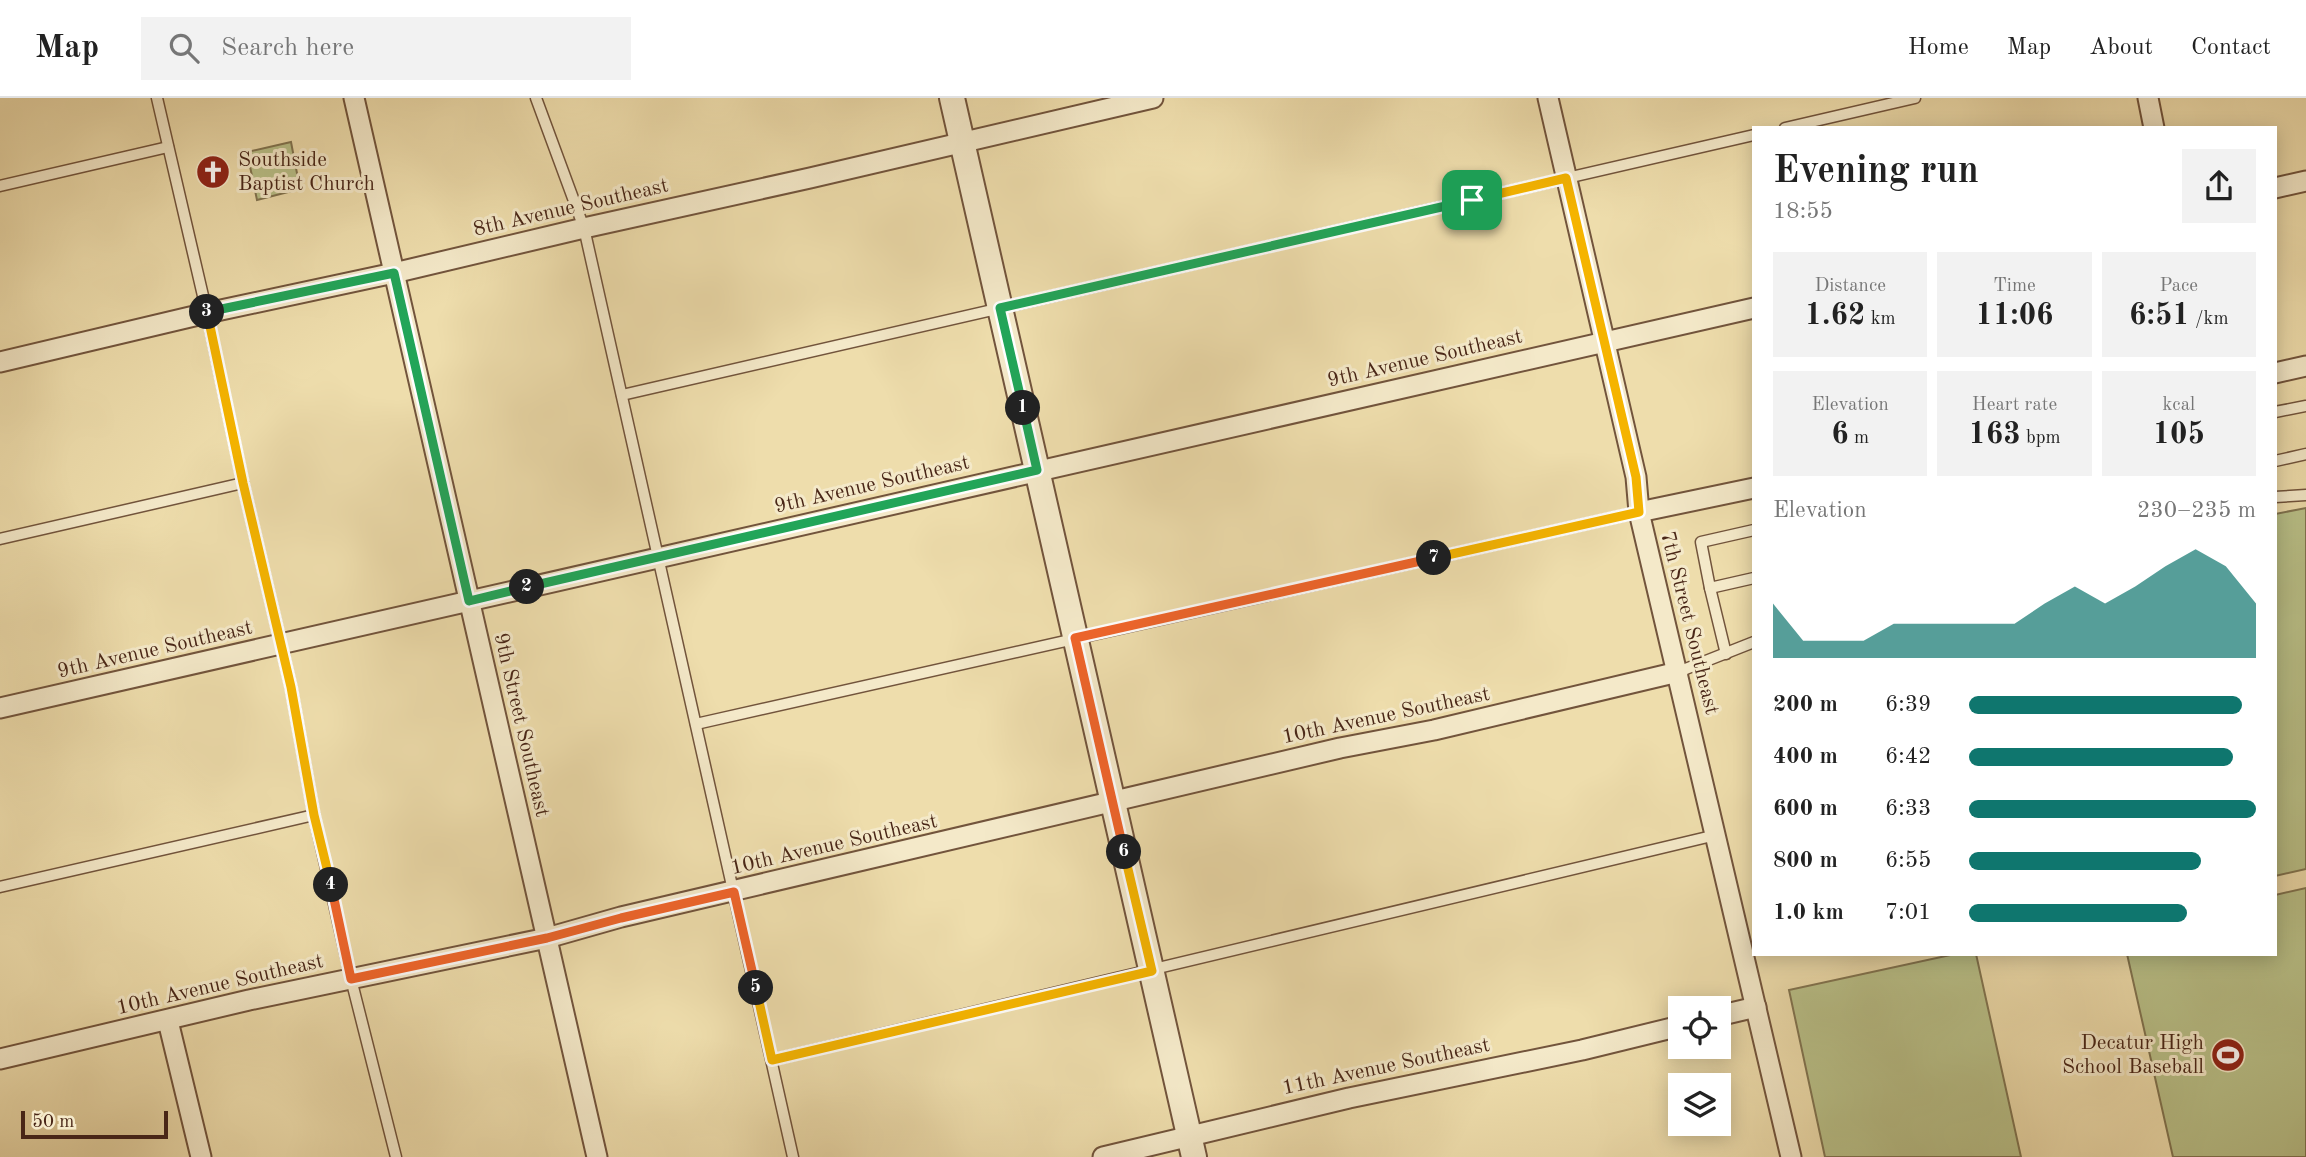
<!DOCTYPE html>
<html lang="en">
<head>
<meta charset="utf-8">
<style>
  :root { --surface:#fff; --page:#f2f2f2; --text:#222; --muted:#767676; --line:#e0e0e0; --accent:#0f766e }
  body { margin:0; font-family:"Old Standard TT",serif; background:var(--page); color:var(--text); height:100vh; display:flex; flex-direction:column; font-size:26px; white-space:nowrap }
  * { box-sizing:border-box; margin:0 }
  p { font-size:23px; color:var(--muted) }
  .icon { flex:none; width:38px; height:38px; fill:none; stroke:currentColor; stroke-width:2; stroke-linecap:round; stroke-linejoin:round }
  .map { position:relative; flex:1; overflow:hidden }
  .sheet { position:absolute; left:1752px; top:28px; width:525px; height:830px; display:flex; flex-direction:column; background:var(--surface); border-radius:0px; box-shadow:0 4px 18px #0003 }
  .sheet>* { flex:none }
  .controls { position:absolute; left:1668px; top:898px; display:grid; gap:14px }
  .controls a { display:grid; place-items:center; width:63px; height:63px; border-radius:0px; background:var(--surface); box-shadow:0 4px 18px #0003; font-size:35px }
  .scale { position:absolute; left:21px; bottom:18px; width:147px; box-sizing:border-box; padding-left:7px; border:4px solid #492617; border-top:0; font-size:19px; line-height:24px; white-space:nowrap; color:#492617; -webkit-text-stroke:5px #f4e9c9; paint-order:stroke }
  .pin { position:absolute; display:grid; place-items:center; width:60px; height:60px; color:#fff; margin:-30px; border-radius:14px; box-shadow:0 4px 10px #0006 }
  .km { position:absolute; width:35px; height:35px; margin:-18px; border-radius:50%; background:#222; color:#fff; font-size:19px; line-height:35px; text-align:center }
  .round { display:grid; place-items:center; flex:none; width:74px; height:74px; border-radius:0px; background:var(--page) }
  .summary { display:flex; align-items:center; justify-content:space-between; height:119px; padding:0 21px }
  h1 { font-size:38px; font-weight:700; line-height:52px }
  .figures { display:grid; grid-template-columns:repeat(3,1fr); gap:10px; height:119px; padding:7px 21px }
  .figures div { display:grid; align-content:center; border-radius:0px; background:var(--page); text-align:center }
  .figures b { font-size:30px; font-weight:700 }
  .figures small { font-size:19px; font-weight:400 }
  .figures p { font-size:19px }
  .chart { height:196px; padding:14px 21px }
  .chart p { display:flex; justify-content:space-between }
  .chart svg { width:100%; height:126px; margin-top:7px; fill:var(--accent); opacity:.7 }
  ul { padding:0 21px; list-style:none; font-size:23px }
  li { display:grid; grid-template-columns:112px 84px 1fr; align-items:center; height:52px }
  li i { height:18px; border-radius:9px; background:var(--accent) }
  header { display:flex; align-items:center; gap:42px; box-sizing:border-box; height:98px; padding:0 35px; background:var(--surface); border-bottom:2px solid var(--line) }
  header strong { font-size:33px }
  nav { display:flex; gap:38px; margin-inline-start:auto; font-size:24px }
  .search { width:490px; height:63px; background:var(--page); display:flex; align-items:center; gap:18px; box-sizing:border-box; padding:0 24px; border-radius:0px; color:var(--muted); font-size:26px }
  .map>svg:first-child { display:block }
</style>
</head>
<body>
<header>
<strong>Map</strong>
<div class="search"><svg class="icon" aria-label="search" viewBox="0 0 24 24"><circle cx="10" cy="10" r="6"/><path d="M15 15l6 6"/></svg>Search here</div>
<nav><a>Home</a><a>Map</a><a>About</a><a>Contact</a></nav>
</header>
<div class="map">
<svg width="2306" height="1059" viewBox="0 0 2306 1059">
  <rect width="100%" height="100%" fill="#eeddac"/>
  <filter id="stains"><feTurbulence type="fractalNoise" baseFrequency=".00286" numOctaves="4"/><feColorMatrix values="0 0 0 0 .2 0 0 0 0 .09 0 0 0 0 .02 0 0 0 .5 -.17"/></filter>
  <radialGradient id="worn" r=".72"><stop offset=".6" stop-color="#630" stop-opacity="0"/><stop offset="1" stop-color="#630" stop-opacity=".3"/></radialGradient>
  <!-- green -->
  <g fill="#b9c189" stroke="#817450" stroke-width="2">
    <polygon points="291,44 300,91 257,102 247,54"/>
    <polygon points="2306,410 2306,771 2275,778 2275,416"/>
    <polygon points="2306,790 2306,1059 2173,1059 2127,856 2275,856 2275,797"/>
    <polygon points="1955,856 1976,856 2021,1059 1825,1059 1789,892"/>
  </g>
  <g fill="none" stroke-linecap="round" stroke-linejoin="round">
    <!-- service casing -->
    <g stroke="#72543c" stroke-width="13">
      <g id="service">
        <polyline points="157,0 207,215 243,385 291,589 314,717 351,881 396,1059"/>
        <polyline points="536,0 584,130 793,1059"/>
        <polyline points="1785,30 1915,0"/>
        <polyline points="0,88 168,49"/>
        <polyline points="622,297 1754,37"/>
        <polyline points="2275,314 2306,308"/>
        <polyline points="2275,363 2306,356"/>
        <polyline points="2275,399 2306,397"/>
        <polyline points="1754,432 1701,444 1710,490 1754,480"/>
        <polyline points="0,441 243,385"/>
        <polyline points="1710,490 1726,556"/>
        <polyline points="1678,574 1754,544"/>
        <polyline points="696,626 1639,414"/>
        <polyline points="0,789 314,717"/>
        <polyline points="772,962 1716,737"/>
      </g>
    </g>
    <!-- minor casing -->
    <g stroke="#72543c" stroke-width="23">
      <g id="minor">
        <polyline points="354,0 597,1059"/>
        <polyline points="1548,0 1636,379 1639,414 1791,1059"/>
        <polyline points="2148,0 2154,30"/>
        <polyline points="2275,90 2306,83"/>
        <polyline points="0,264 207,215 394,175 584,130 810,80 1153,0"/>
        <polyline points="2275,275 2306,268"/>
        <polyline points="1639,414 1754,390"/>
        <polyline points="0,610 1754,210"/>
        <polyline points="1718,918 1756,909"/>
        <polyline points="168,923 201,1059"/>
        <polyline points="0,961 249,902 547,840 621,819 1340,650 1434,632 1678,574"/>
        <polyline points="1103,1059 1349,1000 1582,952 1680,928"/>
      </g>
    </g>
    <!-- tertiary casing -->
    <g stroke="#72543c" stroke-width="28">
      <polyline id="tertiary" points="952,0 1194,1059"/>
    </g>
    <!-- service -->
    <use href="#service" stroke="#f4e9c9" stroke-width="10"/>
    <!-- minor -->
    <use href="#minor" stroke="#f4e9c9" stroke-width="19"/>
    <!-- tertiary -->
    <use href="#tertiary" stroke="#f4e9c9" stroke-width="24"/>
  </g>
  <g fill="none" stroke-linecap="round" stroke-linejoin="round">
    <!-- split-1 casing -->
    <g stroke="#fff" stroke-width="14">
      <polyline id="split-1" points="1023,310 1000,210 1472,102"/>
    </g>
    <!-- split-2 casing -->
    <g stroke="#fff" stroke-width="14">
      <polyline id="split-2" points="527,489 1037,372 1023,310"/>
    </g>
    <!-- split-3 casing -->
    <g stroke="#fff" stroke-width="14">
      <polyline id="split-3" points="207,214 394,175 469,503 527,489"/>
    </g>
    <!-- split-4 casing -->
    <g stroke="#fff" stroke-width="14">
      <polyline id="split-4" points="207,214 243,385 291,589 314,717 331,787"/>
    </g>
    <!-- split-5 casing -->
    <g stroke="#fff" stroke-width="14">
      <polyline id="split-5" points="331,787 351,881 547,840 621,820 734,794 756,890"/>
    </g>
    <!-- split-6 casing -->
    <g stroke="#fff" stroke-width="14">
      <polyline id="split-6" points="756,890 772,962 1152,873 1124,754"/>
    </g>
    <!-- split-7 casing -->
    <g stroke="#fff" stroke-width="14">
      <polyline id="split-7" points="1124,754 1075,540 1434,460"/>
    </g>
    <!-- split-8 casing -->
    <g stroke="#fff" stroke-width="14">
      <polyline id="split-8" points="1434,460 1639,414 1636,379 1566,80 1472,102"/>
    </g>
    <!-- split-1 -->
    <use href="#split-1" stroke="#22a559" stroke-width="9"/>
    <!-- split-2 -->
    <use href="#split-2" stroke="#22a559" stroke-width="9"/>
    <!-- split-3 -->
    <use href="#split-3" stroke="#22a559" stroke-width="9"/>
    <!-- split-4 -->
    <use href="#split-4" stroke="#f5b400" stroke-width="9"/>
    <!-- split-5 -->
    <use href="#split-5" stroke="#f0652b" stroke-width="9"/>
    <!-- split-6 -->
    <use href="#split-6" stroke="#f5b400" stroke-width="9"/>
    <!-- split-7 -->
    <use href="#split-7" stroke="#f0652b" stroke-width="9"/>
    <!-- split-8 -->
    <use href="#split-8" stroke="#f5b400" stroke-width="9"/>
  </g>
  <!-- icons -->
  <defs>
    <g id="church-disc" transform="scale(1.75)"><circle r="9.5" fill="#8f2418" stroke="#f4e9c9"/><path d="M-1.2-6h2.4v3.5h3.3v2.4h-3.3V6h-2.4V-.1h-3.3v-2.4h3.3Z" fill="#fff"/></g>
    <g id="stadium-disc" transform="scale(1.75)"><circle r="9.5" fill="#8f2418" stroke="#f4e9c9"/><path d="M0-5a6.5 5 0 1 0 0 10a6.5 5 0 1 0 0-10ZM-3.5-1.8h7v3.6h-7Z" fill="#fff"/></g>
  </defs>
  <g fill-rule="evenodd">
    <use href="#church-disc" x="213" y="74"/>
    <use href="#stadium-disc" x="2228" y="957"/>
  </g>
  <g text-anchor="middle" dominant-baseline="central" stroke-width="6" stroke-linejoin="round" paint-order="stroke">
    <!-- poi labels -->
    <g font-size="21" fill="#492617" stroke="#f4e9c9" text-anchor="start">
      <text x="238" y="62">Southside<tspan x="238" dy="24">Baptist Church</tspan></text>
      <text x="2204" y="945" text-anchor="end">Decatur High<tspan x="2204" dy="24">School Baseball</tspan></text>
    </g>
    <!-- street labels -->
    <g font-size="21" fill="#492617" stroke="#f4e9c9">
      <text transform="translate(571 110) rotate(-13)">8th Avenue Southeast</text>
      <text transform="translate(1425 261) rotate(-13)">9th Avenue Southeast</text>
      <text transform="translate(872 387) rotate(-13)">9th Avenue Southeast</text>
      <text transform="translate(1689 525) rotate(76)">7th Street Southeast</text>
      <text transform="translate(155 552) rotate(-13)">9th Avenue Southeast</text>
      <text transform="translate(1386 618) rotate(-12)">10th Avenue Southeast</text>
      <text transform="translate(521 627) rotate(77)">9th Street Southeast</text>
      <text transform="translate(834 747) rotate(-13)">10th Avenue Southeast</text>
      <text transform="translate(220 887) rotate(-13)">10th Avenue Southeast</text>
      <text transform="translate(1386 969) rotate(-12)">11th Avenue Southeast</text>
    </g>
  </g>
  <rect width="100%" height="100%" filter="url(#stains)"/>
  <rect width="100%" height="100%" fill="url(#worn)"/>
</svg>
<div class="controls">
<a><svg class="icon" aria-label="locate" viewBox="0 0 24 24"><circle cx="12" cy="12" r="6"/><path d="M12 2v4M12 18v4M2 12h4M18 12h4"/></svg></a>
<a><svg class="icon" aria-label="layers" viewBox="0 0 24 24"><path d="M12 4l9 5-9 5-9-5zM3 14l9 5 9-5"/></svg></a>
</div>
<div class="scale">50 m</div>
<div class="pin" style="left:1472px;top:102px;background:#1e9e55"><svg class="icon" aria-label="arrive" viewBox="0 0 24 24"><path d="M6 21V4h12l-3 4 3 4H6"/></svg></div>
<b class="km" style="left:1023px;top:310px">1</b>
<b class="km" style="left:527px;top:489px">2</b>
<b class="km" style="left:207px;top:214px">3</b>
<b class="km" style="left:331px;top:787px">4</b>
<b class="km" style="left:756px;top:890px">5</b>
<b class="km" style="left:1124px;top:754px">6</b>
<b class="km" style="left:1434px;top:460px">7</b>
<section class="sheet">
<div class="summary"><div><h1>Evening run</h1><p>18:55</p></div><a class="round"><svg class="icon" aria-label="share" viewBox="0 0 24 24"><path d="M12 15V3M7 8l5-5 5 5M5 13v7h14v-7"/></svg></a></div>
<div class="figures">
<div><p>Distance</p><b>1.62<small> km</small></b></div>
<div><p>Time</p><b>11:06</b></div>
<div><p>Pace</p><b>6:51<small> /km</small></b></div>
</div>
<div class="figures">
<div><p>Elevation</p><b>6<small> m</small></b></div>
<div><p>Heart rate</p><b>163<small> bpm</small></b></div>
<div><p>kcal</p><b>105</b></div>
</div>
<div class="chart"><p><span>Elevation</span>230–235 m</p>
<svg viewBox="0 0 160 44" preserveAspectRatio="none"><path d="M0 44V25L10 38L20 38L30 38L40 32L50 32L60 32L70 32L80 32L90 25L100 19L110 25L120 19L130 12L140 6L150 12L160 25V44z"/></svg>
</div>
<ul>
<li><b>200 m</b>6:39<i style="width:95%"></i></li>
<li><b>400 m</b>6:42<i style="width:92%"></i></li>
<li><b>600 m</b>6:33<i style="width:100%"></i></li>
<li><b>800 m</b>6:55<i style="width:81%"></i></li>
<li><b>1.0 km</b>7:01<i style="width:76%"></i></li>
</ul>
</section>
</div>
</body>
</html>
